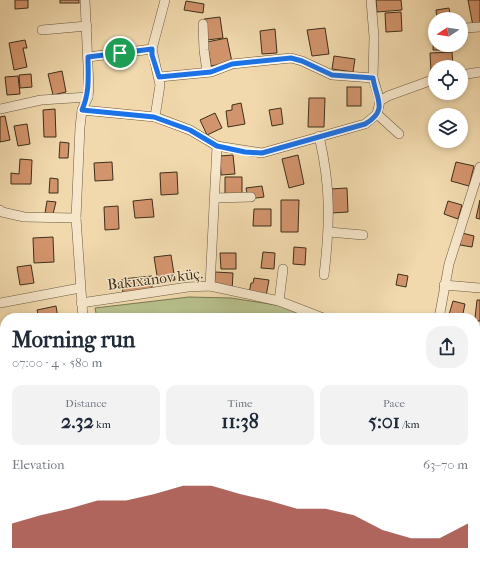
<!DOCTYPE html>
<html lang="en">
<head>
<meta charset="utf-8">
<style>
  :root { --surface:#fff; --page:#f2f2f3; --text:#1f2937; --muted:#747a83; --accent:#8f2418 }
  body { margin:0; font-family:"IM FELL French Canon",serif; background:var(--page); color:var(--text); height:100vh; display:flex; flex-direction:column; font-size:15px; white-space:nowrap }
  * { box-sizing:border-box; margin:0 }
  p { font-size:13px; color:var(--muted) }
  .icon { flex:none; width:22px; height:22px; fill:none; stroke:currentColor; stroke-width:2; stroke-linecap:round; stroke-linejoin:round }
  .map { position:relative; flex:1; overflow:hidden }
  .panel { position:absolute; left:0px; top:313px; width:480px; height:256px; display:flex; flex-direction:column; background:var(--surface); border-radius:16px 16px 0 0; box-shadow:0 2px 6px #0003 }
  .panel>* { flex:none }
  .needle { width:26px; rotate:258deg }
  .buttons { position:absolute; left:428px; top:12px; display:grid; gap:8px }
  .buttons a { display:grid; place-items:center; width:40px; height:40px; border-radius:50%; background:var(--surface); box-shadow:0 2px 6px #0003; font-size:20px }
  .pin { position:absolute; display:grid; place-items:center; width:34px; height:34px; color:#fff; margin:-17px; border:2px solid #fff; border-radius:50%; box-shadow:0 1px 4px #0007 }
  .round { display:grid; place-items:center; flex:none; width:42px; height:42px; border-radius:16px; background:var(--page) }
  .overview { display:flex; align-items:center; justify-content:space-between; height:68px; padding:0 12px }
  h1 { font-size:22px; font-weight:700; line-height:30px }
  .figures { display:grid; grid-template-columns:repeat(3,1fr); gap:6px; height:68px; padding:4px 12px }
  .figures div { display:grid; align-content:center; border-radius:10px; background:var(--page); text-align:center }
  .figures b { font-size:20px; font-weight:700 }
  .figures small { font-size:11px; font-weight:400 }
  .figures p { font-size:11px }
  .chart { height:112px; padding:8px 12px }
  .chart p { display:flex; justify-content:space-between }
  .chart svg { width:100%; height:72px; margin-top:4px; fill:var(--accent); opacity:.7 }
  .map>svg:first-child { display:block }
</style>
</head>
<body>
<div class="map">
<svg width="480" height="569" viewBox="0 0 480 569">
  <rect width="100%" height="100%" fill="#f1d9ad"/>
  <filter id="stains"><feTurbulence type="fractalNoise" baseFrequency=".005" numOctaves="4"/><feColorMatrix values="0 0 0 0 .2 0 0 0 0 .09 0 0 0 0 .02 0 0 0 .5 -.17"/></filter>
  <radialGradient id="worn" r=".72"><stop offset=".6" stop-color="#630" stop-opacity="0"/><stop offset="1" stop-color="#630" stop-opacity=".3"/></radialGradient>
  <!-- green -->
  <polygon fill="#b7c08c" stroke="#7a7854" points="189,297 231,298 289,307 312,318 97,318 95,308"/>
  <!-- building -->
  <g fill="#d2946c" stroke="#3d2f1b">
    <polygon points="15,0 28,0 28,8 15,9"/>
    <rect x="60" y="0" width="19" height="3"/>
    <polygon points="376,0 401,0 402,10 377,12"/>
    <polygon points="468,0 480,0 480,24 473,26"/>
    <polygon points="186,1 204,4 203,13 184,10"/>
    <polygon points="449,8 451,19 437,19 436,10"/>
    <polygon points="401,12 402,31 386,32 385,13"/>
    <polygon points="220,17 223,38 207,40 204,19"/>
    <polygon points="434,27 435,45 449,45 449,50 433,50"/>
    <polygon points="325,28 329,54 312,56 307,30"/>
    <polygon points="275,29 277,53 262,54 260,31"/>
    <polygon points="227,38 232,62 211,66 207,42"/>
    <polygon points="25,40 27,48 23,48 27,67 14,70 9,43"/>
    <polygon points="452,52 453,67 435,67 435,72 431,72 430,53"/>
    <polygon points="334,56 355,59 353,72 332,69"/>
    <polygon points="62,71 66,92 53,95 48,74"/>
    <polygon points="31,74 32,87 20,88 19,75"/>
    <polygon points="18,76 20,94 7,95 5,77"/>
    <rect x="347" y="87" width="14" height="19"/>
    <polygon points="309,98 325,98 324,127 308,127"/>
    <polygon points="241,103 245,124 228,127 226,111 232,110 232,105"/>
    <polygon points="281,108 283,124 272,126 269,110"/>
    <polygon points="55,109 56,137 44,137 43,110"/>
    <polygon points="215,113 222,128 207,135 200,120"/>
    <polygon points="5,116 10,140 0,142 0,117"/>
    <polygon points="27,124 30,144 18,146 14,126"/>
    <polygon points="60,142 69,143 68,158 59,158"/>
    <polygon points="233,155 235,174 221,175 220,156"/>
    <polygon points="298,155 304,184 289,188 282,159"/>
    <polygon points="20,159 32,160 31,184 11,184 11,173 19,174"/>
    <polygon points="112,162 113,180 95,181 94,163"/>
    <polygon points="456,162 474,166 469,186 451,181"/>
    <polygon points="177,172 178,194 161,195 160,173"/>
    <polygon points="225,177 242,177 242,197 225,198"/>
    <polygon points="50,178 58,179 58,193 49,193"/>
    <polygon points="262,186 264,197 248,199 246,188"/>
    <polygon points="347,188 348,212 331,213 330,189"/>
    <polygon points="152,199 154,217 135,218 133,201"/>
    <polygon points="281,200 299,200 298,232 281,232"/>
    <polygon points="480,200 480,219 476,218"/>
    <polygon points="47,201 56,202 53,214 45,213"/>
    <polygon points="448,201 462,205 458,219 444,214"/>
    <polygon points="118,206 119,229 105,230 104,207"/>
    <polygon points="254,209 271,209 271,226 253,226"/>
    <polygon points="462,233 474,236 472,247 460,245"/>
    <polygon points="53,237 54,262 34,263 33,238"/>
    <polygon points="294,247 306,248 305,265 293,264"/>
    <polygon points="263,252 275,253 274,269 261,268"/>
    <polygon points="220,253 236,253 236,269 221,269"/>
    <polygon points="171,255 175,280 158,282 154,257"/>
    <polygon points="31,265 34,283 20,285 17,267"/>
    <polygon points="215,272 233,273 232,291 214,290"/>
    <polygon points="398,274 408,276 406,287 396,285"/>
    <polygon points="152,276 152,293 123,295 122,279"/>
    <polygon points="254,278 269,280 266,296 249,293 251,283 253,283"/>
    <polygon points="477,300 480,300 480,321 475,321 475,318"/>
    <polygon points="453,301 465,304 462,318 448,318"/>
    <polygon points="56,306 58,318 39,318 37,310"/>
    <polygon points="5,353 5,369 0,369 0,354"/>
    <polygon points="44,565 62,566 62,569 43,569"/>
  </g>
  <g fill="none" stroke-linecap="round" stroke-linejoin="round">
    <!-- minor casing -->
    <g stroke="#6a5a40" stroke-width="10">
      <g id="minor">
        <polyline points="371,0 374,37 373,78 380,101"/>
        <polyline points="203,24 204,50 207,72"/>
        <polyline points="465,28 480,27"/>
        <polyline points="42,30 87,26"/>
        <polyline points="88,57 152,49"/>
        <polyline points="461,75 480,72"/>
        <polyline points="159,77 211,72 232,64 291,58 302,61 332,75 373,78"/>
        <polyline points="0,109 41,100 88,97"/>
        <polyline points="82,110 155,117 190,130 217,146 262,153 365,124 377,114 380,101 388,96 435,79"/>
        <polyline points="377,114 399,134"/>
        <polyline points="155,117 160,85 152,49 165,0"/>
        <path d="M319,136C331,187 330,223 324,275"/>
        <polyline points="215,198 251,197"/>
        <polyline points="0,210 2,212 24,217 76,218"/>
        <polyline points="329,232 363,235"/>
        <polyline points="444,285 480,288"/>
        <polyline points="210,286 217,146"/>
        <polyline points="279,301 283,269"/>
        <polyline points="0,303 80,288"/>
        <polyline points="81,303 188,287 210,286 279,301 323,318"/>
        <polyline points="83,318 76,218 80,127 82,110 88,97 89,88 85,0"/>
        <polyline points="439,318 449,264 480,167"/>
        <polyline points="0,372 5,371"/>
        <polyline points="103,564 103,569"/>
        <polyline points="204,564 204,569"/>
        <polyline points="297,569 298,564"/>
        <polyline points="409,569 410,564"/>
      </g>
    </g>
    <!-- minor -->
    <use href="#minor" stroke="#f6e6ca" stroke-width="9"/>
  </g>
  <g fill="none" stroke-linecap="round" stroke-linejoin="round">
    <!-- route casing -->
    <g stroke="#fff" stroke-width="8">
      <path id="route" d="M152,49V55L159,77L211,72L232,64L291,58L302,61L332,75L373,78C376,99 389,110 365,124L262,153L245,152L217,146L190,130L154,117L82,110C90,92 88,76 88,57Z"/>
    </g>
    <!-- route -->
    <use href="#route" stroke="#1a73e8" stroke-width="5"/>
  </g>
  <g text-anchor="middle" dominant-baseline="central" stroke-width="3" stroke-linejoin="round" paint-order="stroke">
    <!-- street labels -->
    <g font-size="15" fill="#3d2f1b" stroke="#f6e6ca">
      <text transform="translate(155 279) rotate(-7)">Bakıxanov küç.</text>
    </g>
  </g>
  <rect width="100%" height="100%" filter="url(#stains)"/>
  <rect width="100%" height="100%" fill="url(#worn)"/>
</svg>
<div class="buttons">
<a><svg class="needle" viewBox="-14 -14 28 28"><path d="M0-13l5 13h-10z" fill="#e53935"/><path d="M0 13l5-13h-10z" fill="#747a83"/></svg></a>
<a><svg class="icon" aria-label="locate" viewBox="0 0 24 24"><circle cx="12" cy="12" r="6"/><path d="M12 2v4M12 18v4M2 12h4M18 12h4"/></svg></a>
<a><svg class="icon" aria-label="layers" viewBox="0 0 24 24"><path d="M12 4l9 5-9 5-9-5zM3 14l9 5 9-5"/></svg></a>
</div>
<div class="pin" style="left:120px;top:53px;background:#1e9e55"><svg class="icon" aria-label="arrive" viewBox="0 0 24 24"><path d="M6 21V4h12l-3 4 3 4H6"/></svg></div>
<section class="panel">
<div class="overview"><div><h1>Morning run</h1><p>07:00 · 4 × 580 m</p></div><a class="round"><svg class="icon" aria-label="share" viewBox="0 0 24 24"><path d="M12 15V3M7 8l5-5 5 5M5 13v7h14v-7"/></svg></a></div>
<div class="figures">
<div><p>Distance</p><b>2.32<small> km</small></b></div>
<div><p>Time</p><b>11:38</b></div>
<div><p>Pace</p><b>5:01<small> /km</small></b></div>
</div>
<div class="chart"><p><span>Elevation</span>63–70 m</p>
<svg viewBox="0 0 160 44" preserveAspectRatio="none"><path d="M0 44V29L10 24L20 20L30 15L40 15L50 11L60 6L70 6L80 11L90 15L100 20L110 20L120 24L130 33L140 38L150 38L160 29V44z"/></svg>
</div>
</section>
</div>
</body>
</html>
